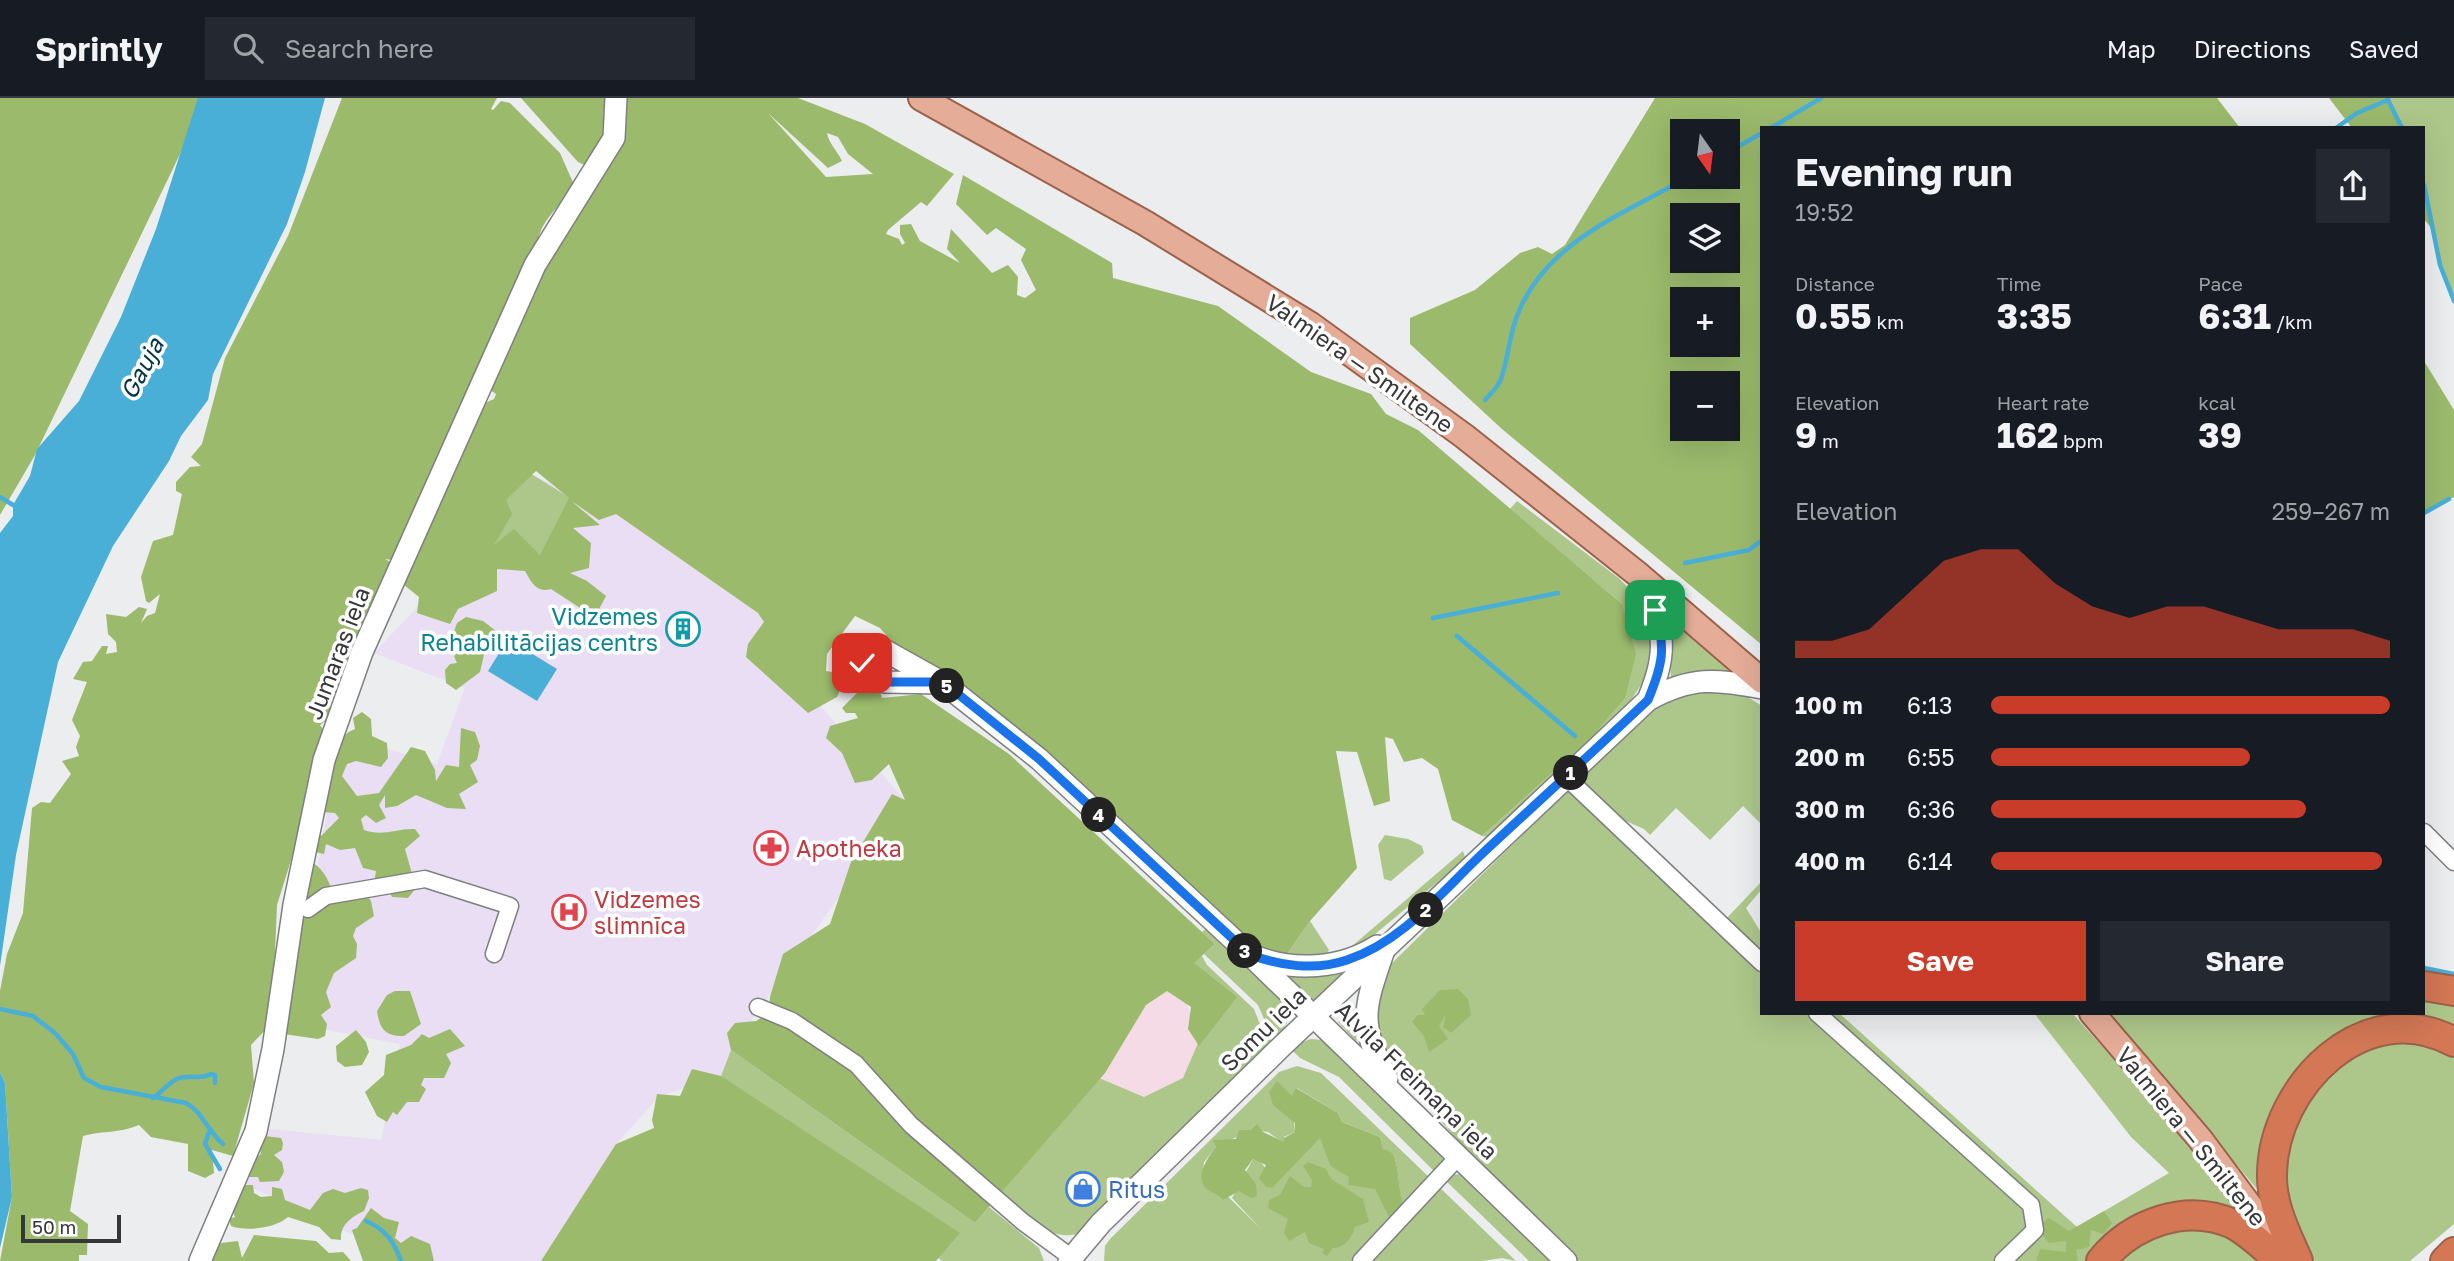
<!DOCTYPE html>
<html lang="en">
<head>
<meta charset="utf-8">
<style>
  :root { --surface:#171b24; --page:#242831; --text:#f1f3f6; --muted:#9ea1a6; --line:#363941; --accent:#c83c29 }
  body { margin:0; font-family:"Golos Text",sans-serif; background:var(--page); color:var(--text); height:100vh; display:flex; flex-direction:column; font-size:26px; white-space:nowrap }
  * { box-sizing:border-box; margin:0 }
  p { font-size:23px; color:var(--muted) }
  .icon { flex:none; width:38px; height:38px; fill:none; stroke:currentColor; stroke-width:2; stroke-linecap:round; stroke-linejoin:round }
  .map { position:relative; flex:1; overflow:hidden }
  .drawer { position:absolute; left:1760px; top:28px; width:665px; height:889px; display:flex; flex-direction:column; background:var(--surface); border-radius:0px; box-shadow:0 7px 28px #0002 }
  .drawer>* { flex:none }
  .needle { width:46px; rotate:166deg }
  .fabs { position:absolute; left:1670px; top:21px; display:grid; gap:14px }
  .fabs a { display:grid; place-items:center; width:70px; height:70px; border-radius:0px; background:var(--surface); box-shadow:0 7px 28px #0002; font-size:35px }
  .scale { position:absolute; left:21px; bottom:18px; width:100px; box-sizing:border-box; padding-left:7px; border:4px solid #363738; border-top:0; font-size:19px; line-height:24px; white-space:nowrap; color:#363738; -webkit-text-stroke:5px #fff; paint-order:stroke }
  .pin { position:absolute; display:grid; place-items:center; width:60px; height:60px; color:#fff; margin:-30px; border-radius:14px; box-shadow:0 4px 10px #0006 }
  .km { position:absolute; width:35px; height:35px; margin:-18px; border-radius:50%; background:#222; color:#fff; font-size:19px; line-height:35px; text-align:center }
  .round { display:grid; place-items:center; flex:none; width:74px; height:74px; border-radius:0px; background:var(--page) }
  .summary { display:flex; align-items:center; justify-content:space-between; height:119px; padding:0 35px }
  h1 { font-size:38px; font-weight:700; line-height:52px }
  .metrics { display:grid; grid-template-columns:repeat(3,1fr); gap:10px; height:119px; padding:7px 35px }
  .metrics div { display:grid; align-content:center }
  .metrics b { font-size:35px; font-weight:700 }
  .metrics small { font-size:19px; font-weight:400 }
  .metrics p { font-size:19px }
  .chart { height:196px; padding:14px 35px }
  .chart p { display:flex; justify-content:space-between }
  .chart svg { width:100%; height:126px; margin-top:7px; fill:var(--accent); opacity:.7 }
  .cta { display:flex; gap:14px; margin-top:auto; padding:14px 35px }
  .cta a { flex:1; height:80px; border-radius:0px; background:var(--accent); color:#fff; font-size:28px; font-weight:700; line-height:80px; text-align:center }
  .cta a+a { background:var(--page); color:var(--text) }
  ul { padding:0 35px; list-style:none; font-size:23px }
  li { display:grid; grid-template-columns:112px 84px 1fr; align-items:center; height:52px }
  li i { height:18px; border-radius:9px; background:var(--accent) }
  header { display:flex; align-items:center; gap:42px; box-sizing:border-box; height:98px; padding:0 35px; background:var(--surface); border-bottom:2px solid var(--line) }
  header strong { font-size:33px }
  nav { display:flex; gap:38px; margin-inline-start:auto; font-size:24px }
  .search { width:490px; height:63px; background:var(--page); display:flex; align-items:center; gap:18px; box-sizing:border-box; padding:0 24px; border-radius:0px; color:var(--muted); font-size:26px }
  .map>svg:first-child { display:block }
</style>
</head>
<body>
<header>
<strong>Sprintly</strong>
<div class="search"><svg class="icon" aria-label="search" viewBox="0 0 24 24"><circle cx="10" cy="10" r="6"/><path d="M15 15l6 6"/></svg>Search here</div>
<nav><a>Map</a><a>Directions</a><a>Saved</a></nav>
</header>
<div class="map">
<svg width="2454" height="1163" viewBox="0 0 2454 1163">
  <rect width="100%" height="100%" fill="#ebedef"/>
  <!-- industrial -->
  <polygon fill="#f4dbe5" points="1178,885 1200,939 1183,980 1145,999 1097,980 1095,898"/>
  <!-- medical -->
  <polygon fill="#e9def3" points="539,380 616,416 758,515 765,523 769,551 906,703 731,952 721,978 660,998 616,1046 541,1163 409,1163 246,1087 269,1031 381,1042 400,946 291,925 340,636 437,666 465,590 374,555"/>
  <!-- green -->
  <g fill="#adc78a" fill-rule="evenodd">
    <polygon points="2390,0 2454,0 2454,203 2440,167 2424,87 2424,30 2402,30 2388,2"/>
    <polygon points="525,372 575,403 532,470 482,439"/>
    <polygon points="1517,403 1620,481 1639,502 1648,519 1653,553 1648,576 1630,604 1565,673 1487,739 1482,738 1589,642 1622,506 1510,411"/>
    <polygon points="1669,517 1730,571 1727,574 1671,579 1666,519"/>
    <polygon points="1710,591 1740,594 1762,608 1762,727 1743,708 1710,742 1676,710 1650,737 1644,731 1610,716 1581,683 1587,673 1669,597"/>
    <polygon points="1566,694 1574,694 1725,822 1762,783 1762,791 1746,810 1762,836 1762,915 1839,915 2077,1129 2169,1075 2131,1039 2034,915 2072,915 2138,988 2241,1113 2181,1108 2092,1163 1578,1163 1503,1092 1379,955 1375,891 1388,869"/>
    <polygon points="1385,737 1408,741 1422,748 1424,755 1391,783 1384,781 1378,747"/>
    <polygon points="1463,753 1465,759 1462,764 1351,856 1344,855"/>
    <polygon points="1310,823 1329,852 1325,858 1282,863"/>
    <polygon points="1207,830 1285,903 1287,925 1279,939 1265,923 1258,907 1204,856 1215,846 1202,834"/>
    <path d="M1202,858L1207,867L1254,911L1263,934L1273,944L1077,1136C1046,1144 1022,1114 1000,1096L1099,980L1144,999L1183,980L1198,945L1193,865Z"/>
    <polygon points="1346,871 1346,876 1315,904 1286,876"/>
    <polygon points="2424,900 2454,905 2454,934 2394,921 2275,1015 2256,1090 2110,915 2424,915"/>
    <polygon points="1354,911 1358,911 1363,940 1356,943 1338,924"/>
    <polygon points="1310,941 1323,942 1442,1057 1444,1066 1435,1074 1339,979 1300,960 1290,950"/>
    <path d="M2412,942L2454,957V1126L2410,1163H2315C2301,1138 2279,1108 2280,1079C2282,1025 2318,966 2369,946C2381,942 2399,943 2412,942Z"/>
    <polygon points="731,952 975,1125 989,1109 1039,1150 1044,1163 942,1163 721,978"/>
    <path d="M1297,968L1321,975L1516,1163L1502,1160L1482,1163H1104L1105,1148L1110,1141L1279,974ZM1297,990L1338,1015L1342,1024L1380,1039L1383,1052L1393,1055C1400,1073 1398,1092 1403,1111L1375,1091L1330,1068L1320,1039L1276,1084L1260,1063L1253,1061L1232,1100L1260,1130L1203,1074L1204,1064L1216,1049L1251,1032L1268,1034L1284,1045V1039L1295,1034L1292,999Z"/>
    <polygon points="1462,1076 1552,1163 1529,1163 1445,1082 1449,1077"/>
    <polygon points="2184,1126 2216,1130 2266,1163 2113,1163 2144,1138"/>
  </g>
  <!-- forest -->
  <g fill="#9bba6c" fill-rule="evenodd">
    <polygon points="0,0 201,0 180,56 35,357 0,417"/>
    <path d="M342,0H497L491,11L493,12L501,3L510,5L560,55L575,89C565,101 551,114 543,128C535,143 534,173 516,180L517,195L399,463L385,461L395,467L333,617L320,627L329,641L277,807L272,925L251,947L254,985L233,1058L212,1052L214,1075L205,1080L188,1073V1046L151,1039L139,1027C117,1036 105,1032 83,1038L70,1113L88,1126L87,1157H79V1163H0L12,1099L5,985L0,974V893L7,856L23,815L32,710L41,704L50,705L71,676L62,663L79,658L76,649L80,638L72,622L87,584L73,581L83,564L92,563L102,548H108L106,556L117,554L116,544L108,536L106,516L126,519L139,509L147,511L141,525L147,518L155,515L160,496L149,505L146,503L141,479L153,443L173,437L182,396L176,393V384L190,369L201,368L191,359L202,346L225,260L288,138Z"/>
    <polygon points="521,0 612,0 609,28 589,69 578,64"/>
    <path d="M620,0H798L865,26L954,76L927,108L921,104L888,132L886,136L899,141L902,147L905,145L900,136V127L911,126L920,143L960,165L947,151L951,131L992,175L1008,167L1018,179L1017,197L1025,200L1036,192L1021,162L1026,151L996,130L987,137L956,106L963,77L1112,165L1113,180L1218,208L1311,274L1371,296L1386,316L1418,332L1622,506L1636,556L1625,600L1589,642L1482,738L1452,722L1438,671L1422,660L1404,664L1393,641L1385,639L1390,703L1374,708L1357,654L1336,653L1357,770L1310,823L1282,863L1269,858L898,551L880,530L855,518L827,556L826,573L838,575L843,586L837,599L808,615L746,559L748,546L764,524L758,515L616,416L599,422L570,402L600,427L573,430L591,445L589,470L570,475L587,483L606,498L597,515H588L551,491C536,495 532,485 525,473L497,471V493L458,511L450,526L417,515L419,499L398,482L472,320L485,305L494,301L496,296L486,289L527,181L613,55ZM768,15L828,70L842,63C837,52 829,46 827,35L838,39L848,56L873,76L826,79ZM536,373L569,400L540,457L514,431L494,447L512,416L506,402Z"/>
    <path d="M1655,0H2217L2240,30H1762V547L1502,331L1410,246V220L1475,192L1520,155L1538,149L1552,156L1565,147ZM1682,33H1727V79H1682ZM1682,117H1727V163H1682ZM1682,201H1727V247H1682ZM1682,285H1727V331H1682Z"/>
    <polygon points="2329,0 2390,0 2388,2 2402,30 2352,30"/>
    <polygon points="2424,87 2436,136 2424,121"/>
    <polygon points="2424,263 2454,312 2454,399 2424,415"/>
    <polygon points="466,519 483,523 496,533 486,548 480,574 456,592 446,585 445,572 450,566 457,565 454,558 460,553 453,536 457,525"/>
    <polygon points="865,587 878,587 882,600 921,596 1009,656 1215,846 1194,865 1237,899 1199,948 1188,931 1191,909 1167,893 1146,907 1105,975 975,1125 731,952 727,935 735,925 756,923 769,915 770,899 783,856 830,826 851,764 892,696 905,702 889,666 872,682 855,685 842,655 826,640 830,628 858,620 855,615 846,615 842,610"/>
    <path d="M362,614L371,621L372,638L387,645L388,660L381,669L356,663L347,666L342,678L357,698L379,695L411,649L425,653L435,672L436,683L446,667L459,669L461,630L475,634L480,648L477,662L470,667L478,684L459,696L466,711L447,710L416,697L397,708L385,710V697L379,707L386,720L376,725L366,717L361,721L364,732C383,739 397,730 415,731L420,738L405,751L416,790L408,800L392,799L388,791L374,785L376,773L363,770L355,750L340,752L326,746L324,756L310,753L315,731L321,738L339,720L335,715L321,714C326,686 324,643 355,631L353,620Z"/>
    <path d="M308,761C322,770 329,780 333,797L364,794L371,803L374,818L356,830L353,838L357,846L356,860L334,875L326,894L331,909L321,917L327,926L325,938L318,941L277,935Z"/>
    <polygon points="1458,891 1468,901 1471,917 1451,935 1443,929 1446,916 1439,928 1448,941 1429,954 1424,938 1412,924 1418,917 1425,917 1422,911 1440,892"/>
    <path d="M395,893H410L421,926L404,938C384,938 380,931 377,913L387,897Z"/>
    <polygon points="450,931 465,948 446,956 451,965 444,980 424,980 421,987 426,991 419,1004 407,1004 397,1017 393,1014 387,1024 377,1018 365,994 384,977 386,957 411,947 422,936 429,940"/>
    <polygon points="356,932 366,944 369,954 362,967 345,969 337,963 336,948"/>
    <polygon points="692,971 721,978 960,1135 936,1163 541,1163 616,1046 654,1030 652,1022 657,996 680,998"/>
    <path d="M1277,983L1292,998L1296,990L1338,1015L1342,1024L1380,1039L1383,1051L1393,1055C1400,1073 1398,1092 1404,1111L1389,1119L1375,1091L1348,1087L1349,1079L1330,1068L1320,1040L1272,1090L1266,1089L1259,1080L1266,1067L1253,1061L1245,1072L1256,1086L1257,1098L1251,1100L1239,1093L1223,1102C1218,1096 1214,1096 1208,1092C1193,1081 1207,1060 1216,1049L1213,1042L1236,1041L1239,1032H1251L1257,1026L1263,1034L1284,1044V1040L1295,1034V1025L1273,1007L1269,994Z"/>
    <polygon points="265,1038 281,1040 283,1045 282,1052 274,1057 282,1064 284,1074 279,1083 260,1084 258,1079 248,1079 246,1067 261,1056 259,1048"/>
    <path d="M1308,1064L1326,1071L1331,1081L1363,1101L1369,1124L1355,1129C1352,1139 1345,1150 1333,1150L1327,1158L1322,1155L1324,1151L1309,1145L1305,1134L1289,1143L1284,1135L1288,1121L1268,1110L1269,1102L1280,1097L1290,1078L1304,1089H1311L1312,1082L1303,1068Z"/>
    <path d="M246,1087H253L254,1095L261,1099L272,1098V1089L282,1091L285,1102L310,1112L323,1095L333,1091L345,1095L361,1090L368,1092L369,1100L364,1113C351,1119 340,1127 341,1142L331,1141L319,1129L288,1119C276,1130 246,1134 231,1128L229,1121L235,1119L230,1106L237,1091Z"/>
    <polygon points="371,1110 384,1120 399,1124 395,1140 401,1145 411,1138 430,1146 434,1163 363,1163 352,1132 357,1130"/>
    <polygon points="2104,1113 2112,1125 2104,1136 2091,1132 2089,1149 2076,1152 2078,1163 2036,1163 2040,1151 2066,1154 2066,1143 2049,1145 2043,1138 2043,1124 2049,1120 2069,1133"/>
    <polygon points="254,1137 316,1143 329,1155 343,1154 351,1163 208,1163 221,1145 238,1143 242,1160"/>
  </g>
  <!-- water -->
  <g fill="#49afd7">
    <polygon points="198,0 325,0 305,74 287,126 213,276 208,302 181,338 169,363 113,448 58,564 16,757 0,868 0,435 13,418 13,407 30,378 37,351 79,303 121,219 156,131"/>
    <polygon points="508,541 557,571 537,603 488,573"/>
    <polygon points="0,974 5,985 12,1099 0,1150"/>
  </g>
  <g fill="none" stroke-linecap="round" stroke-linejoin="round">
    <!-- stream -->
    <g stroke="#49afd7" stroke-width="4.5">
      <polyline points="2388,2 2402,30"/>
      <polyline points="1771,30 1821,0"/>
      <polyline points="2336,30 2357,15 2388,2"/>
      <polyline points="1727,55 1762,35"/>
      <polyline points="2424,87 2440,167 2454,203"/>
      <path d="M1485,302C1491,295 1499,288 1501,281C1509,258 1509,235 1519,213C1549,142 1626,115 1688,79"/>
      <polyline points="0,399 13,407"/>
      <polyline points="2424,415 2449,401"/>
      <polyline points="1685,465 1749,452 1762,442"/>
      <polyline points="1433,520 1558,495"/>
      <polyline points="1457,538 1575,638"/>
      <polyline points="2424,870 2454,876"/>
      <path d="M0,911L33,918L55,935L73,956L84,980L101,989L186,1005C203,1014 208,1034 223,1046"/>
      <path d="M153,1000C161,995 168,985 177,981C189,976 201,982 211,976L215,977V985"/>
      <polyline points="209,1034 205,1046 220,1071"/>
      <path d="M366,1123C385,1131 394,1143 401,1163"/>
    </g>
    <!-- street casing -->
    <g stroke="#7d7f80" stroke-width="19">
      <g id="street">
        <polyline points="1567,680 1762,865"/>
        <polyline points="2424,734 2454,764"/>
        <polyline points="308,811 326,798 425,781 510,808 494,856"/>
        <polyline points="758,909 792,923 856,966 911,1027 1023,1124 1072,1160"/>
        <polyline points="1817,915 2031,1107 2035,1132 2003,1163"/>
        <polyline points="1361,1163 1459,1058"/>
      </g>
    </g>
    <!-- secondary casing -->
    <g stroke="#7d7f80" stroke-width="24">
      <g id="secondary">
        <path d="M1641,480C1663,532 1670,548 1648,602"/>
        <polyline points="943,585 884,584 862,565 875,547 943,585 1039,661 1249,856 1566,1163"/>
        <path d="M1383,855C1364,911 1358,924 1387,980"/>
        <path d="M1254,858C1293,874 1341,871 1377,848"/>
        <polyline points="200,1163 256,1033 273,951 294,807 324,662 362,554 535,167 614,40 616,0"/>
        <path d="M1069,1163L1101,1125L1282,948L1648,602C1692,578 1715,581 1762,590"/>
      </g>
    </g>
    <!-- primary casing -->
    <g stroke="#9c614a" stroke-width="28">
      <g id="primary">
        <polyline points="921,0 1145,125 1311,227 1464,338 1640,478 1762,583"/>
        <polyline points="2092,915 2200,1041 2291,1163"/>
      </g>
    </g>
    <!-- highway casing -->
    <g stroke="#9c614a" stroke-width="32">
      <g id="highway">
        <polyline points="2424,888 2454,893"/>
        <path d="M2101,1163C2132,1125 2186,1105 2233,1126C2250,1135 2265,1150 2280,1163"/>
        <path d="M2298,1163C2286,1135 2271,1107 2272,1076C2273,988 2365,895 2454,944"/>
        <polyline points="2445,1163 2454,1154"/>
      </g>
    </g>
    <!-- street -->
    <use href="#street" stroke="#fff" stroke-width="16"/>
    <!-- secondary -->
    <use href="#secondary" stroke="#fff" stroke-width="21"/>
    <!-- primary -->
    <use href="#primary" stroke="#e5ad98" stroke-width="24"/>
    <!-- highway -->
    <use href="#highway" stroke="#d37754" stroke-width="28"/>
  </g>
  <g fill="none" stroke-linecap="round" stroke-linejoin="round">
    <!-- route casing -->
    <g stroke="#fff" stroke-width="14">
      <path id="route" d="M862,565L884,584H943L1039,661L1249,856C1279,868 1315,873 1347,862C1404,843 1442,793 1484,754C1539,703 1594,653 1648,602C1663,566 1666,550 1655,512"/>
    </g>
    <!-- route -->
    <use href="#route" stroke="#1a73e8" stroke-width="9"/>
  </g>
  <!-- icons -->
  <defs>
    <g id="building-ring" transform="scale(1.75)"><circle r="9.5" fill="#fff" stroke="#0f9aa8" stroke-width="1.5"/><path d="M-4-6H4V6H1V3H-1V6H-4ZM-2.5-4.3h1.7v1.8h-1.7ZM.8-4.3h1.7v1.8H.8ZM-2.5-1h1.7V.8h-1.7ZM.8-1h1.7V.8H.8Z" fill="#0f9aa8"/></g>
    <g id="pharmacy-ring" transform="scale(1.75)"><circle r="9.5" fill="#fff" stroke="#e0444e" stroke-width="1.5"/><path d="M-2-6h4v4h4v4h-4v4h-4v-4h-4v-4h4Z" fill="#e0444e"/></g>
    <g id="hospital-ring" transform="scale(1.75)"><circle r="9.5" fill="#fff" stroke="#e0444e" stroke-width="1.5"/><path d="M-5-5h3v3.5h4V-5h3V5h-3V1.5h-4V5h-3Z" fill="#e0444e"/></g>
    <g id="shop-ring" transform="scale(1.75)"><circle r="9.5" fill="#fff" stroke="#3f7fe0" stroke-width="1.5"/><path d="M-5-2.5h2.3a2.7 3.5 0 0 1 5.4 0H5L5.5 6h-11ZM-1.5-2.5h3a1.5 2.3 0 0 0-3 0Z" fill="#3f7fe0"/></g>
  </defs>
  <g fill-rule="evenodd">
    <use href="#building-ring" x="683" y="531"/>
    <use href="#pharmacy-ring" x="771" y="750"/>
    <use href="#hospital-ring" x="569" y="814"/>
    <use href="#shop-ring" x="1083" y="1091"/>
  </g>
  <g text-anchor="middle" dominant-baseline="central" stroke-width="7" stroke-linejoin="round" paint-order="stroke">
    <!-- street labels -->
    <g font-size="23" fill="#363738" stroke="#fff">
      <text transform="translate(1360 265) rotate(35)">Valmiera — Smiltene</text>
      <text transform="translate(337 555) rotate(-69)">Jumaras iela</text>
      <text transform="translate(1263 931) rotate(-44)">Somu iela</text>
      <text transform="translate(1417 982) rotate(44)">Alvila Freimaņa iela</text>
      <text transform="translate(2192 1038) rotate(51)">Valmiera — Smiltene</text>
    </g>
    <!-- culture labels -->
    <g font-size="23" fill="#0d838f" stroke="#fff" text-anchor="end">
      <text x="658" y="518">Vidzemes<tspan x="658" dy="26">Rehabilitācijas centrs</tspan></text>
    </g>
    <!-- health labels -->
    <g font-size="23" fill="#be3a42" stroke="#fff" text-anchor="start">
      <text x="796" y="750">Apotheka</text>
      <text x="594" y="801">Vidzemes<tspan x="594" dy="26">slimnīca</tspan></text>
    </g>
    <!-- shop labels -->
    <g font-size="23" fill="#366cbe" stroke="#fff" text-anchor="start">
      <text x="1108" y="1091">Ritus</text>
    </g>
    <!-- water labels -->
    <g font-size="24" font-style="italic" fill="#033344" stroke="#fff">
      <text transform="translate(141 270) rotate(-62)">Gauja</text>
    </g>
  </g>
</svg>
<div class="fabs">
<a><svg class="needle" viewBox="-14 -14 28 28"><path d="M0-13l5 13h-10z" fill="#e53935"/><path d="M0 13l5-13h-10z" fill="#9ea1a6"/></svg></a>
<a><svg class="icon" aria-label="layers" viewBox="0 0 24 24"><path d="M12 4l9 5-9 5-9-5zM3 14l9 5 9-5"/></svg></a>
<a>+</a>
<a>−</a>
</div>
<div class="scale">50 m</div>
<div class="pin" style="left:1655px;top:512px;background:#1e9e55"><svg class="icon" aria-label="arrive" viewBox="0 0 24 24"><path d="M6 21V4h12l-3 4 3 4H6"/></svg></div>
<div class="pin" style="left:862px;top:565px;background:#d93025"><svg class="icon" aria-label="check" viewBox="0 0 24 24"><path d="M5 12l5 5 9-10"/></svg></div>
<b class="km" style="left:1571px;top:675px">1</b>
<b class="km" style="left:1426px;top:812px">2</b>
<b class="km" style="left:1245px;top:853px">3</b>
<b class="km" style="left:1099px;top:717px">4</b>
<b class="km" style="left:947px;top:588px">5</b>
<section class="drawer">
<div class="summary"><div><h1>Evening run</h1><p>19:52</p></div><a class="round"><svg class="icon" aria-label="share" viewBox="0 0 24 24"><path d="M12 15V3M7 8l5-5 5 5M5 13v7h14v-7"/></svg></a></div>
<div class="metrics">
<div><p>Distance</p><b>0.55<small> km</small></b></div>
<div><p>Time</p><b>3:35</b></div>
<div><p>Pace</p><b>6:31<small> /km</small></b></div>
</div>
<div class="metrics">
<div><p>Elevation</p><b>9<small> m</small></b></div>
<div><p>Heart rate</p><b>162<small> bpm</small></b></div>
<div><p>kcal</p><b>39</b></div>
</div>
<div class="chart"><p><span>Elevation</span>259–267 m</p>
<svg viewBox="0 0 160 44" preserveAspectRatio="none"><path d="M0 44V38L10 38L20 34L30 22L40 10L50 6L60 6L70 18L80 26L90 30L100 26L110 26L120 30L130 34L140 34L150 34L160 38V44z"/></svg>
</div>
<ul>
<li><b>100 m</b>6:13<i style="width:100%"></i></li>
<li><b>200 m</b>6:55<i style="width:65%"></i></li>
<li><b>300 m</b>6:36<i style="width:79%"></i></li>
<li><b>400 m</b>6:14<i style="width:98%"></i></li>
</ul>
<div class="cta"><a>Save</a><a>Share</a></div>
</section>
</div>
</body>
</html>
